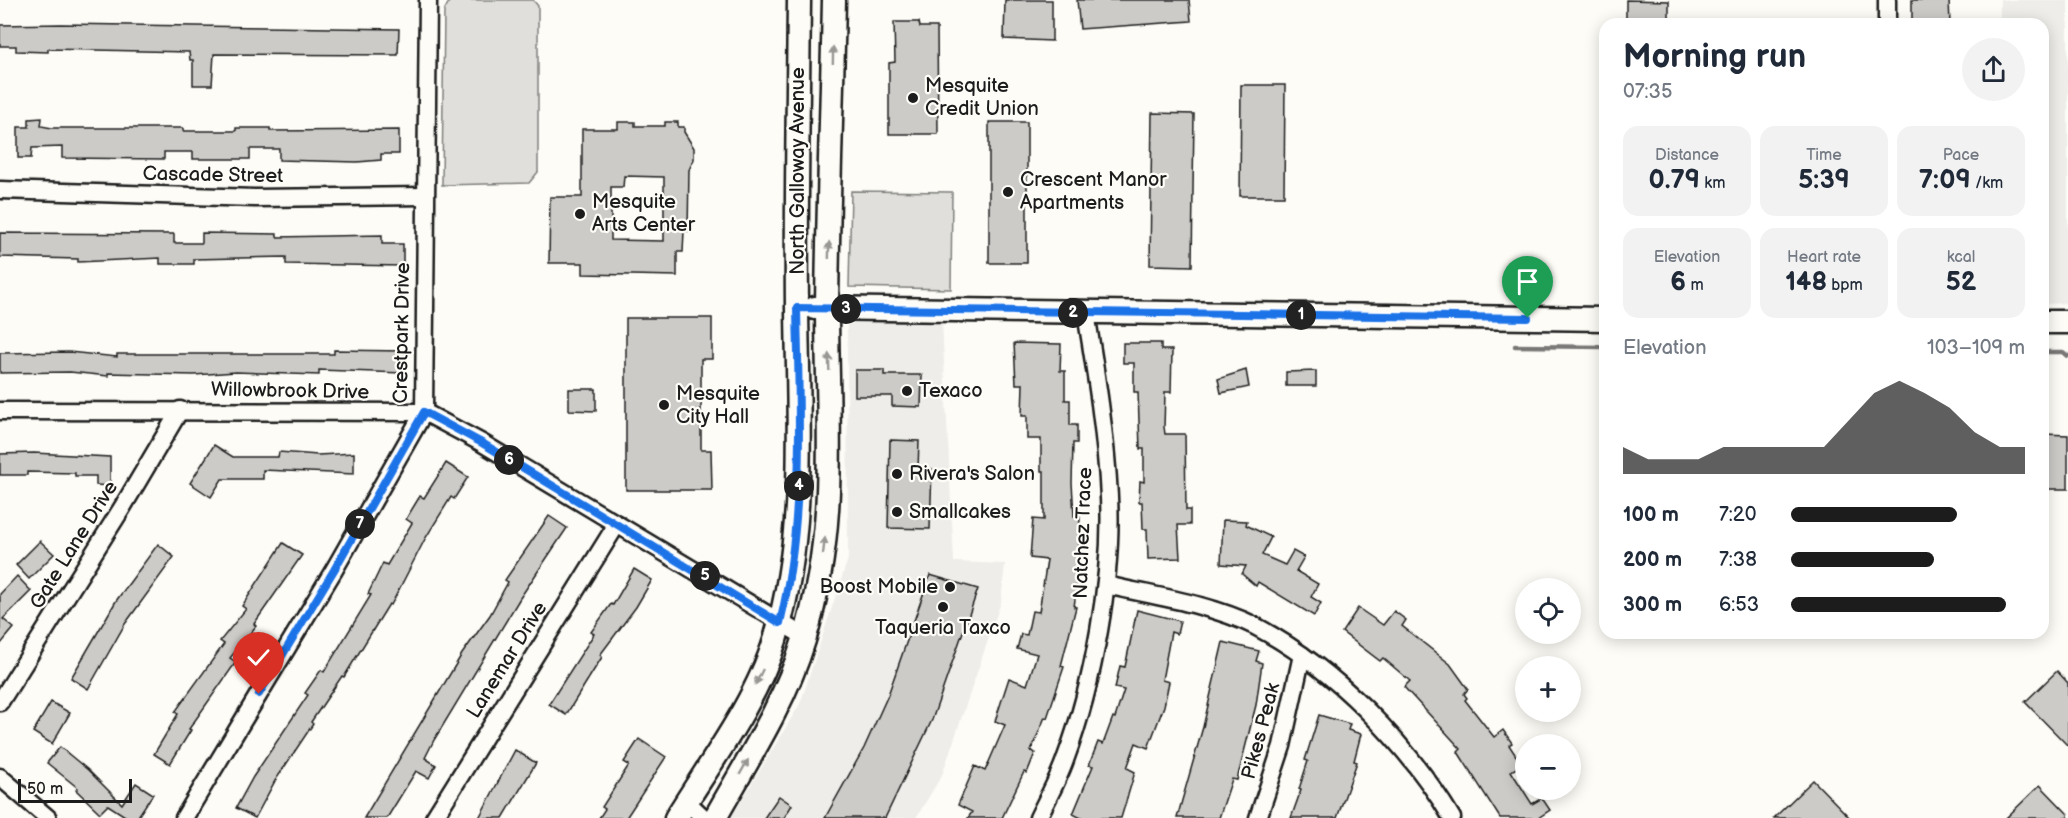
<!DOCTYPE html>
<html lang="en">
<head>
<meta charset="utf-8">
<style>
  :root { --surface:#fff; --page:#f2f2f3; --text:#1f2937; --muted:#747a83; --accent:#1c1c1c }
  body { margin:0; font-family:"Balsamiq Sans",sans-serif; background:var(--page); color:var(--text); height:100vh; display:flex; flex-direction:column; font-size:22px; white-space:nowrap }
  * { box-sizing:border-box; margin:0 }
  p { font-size:20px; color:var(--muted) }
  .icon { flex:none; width:33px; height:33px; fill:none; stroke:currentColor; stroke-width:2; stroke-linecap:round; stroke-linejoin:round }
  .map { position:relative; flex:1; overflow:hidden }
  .side { position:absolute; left:1599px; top:18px; width:450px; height:621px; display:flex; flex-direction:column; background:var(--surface); border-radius:18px; box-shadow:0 3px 15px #0003 }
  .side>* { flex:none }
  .tools { position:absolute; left:1515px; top:578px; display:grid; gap:12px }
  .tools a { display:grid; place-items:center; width:66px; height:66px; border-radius:50%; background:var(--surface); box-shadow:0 3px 15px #0003; font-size:30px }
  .scale { position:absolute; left:18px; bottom:15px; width:114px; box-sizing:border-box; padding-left:6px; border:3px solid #1c1c1c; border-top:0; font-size:16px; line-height:21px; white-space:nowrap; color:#1c1c1c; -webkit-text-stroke:4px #fdfcf7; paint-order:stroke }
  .pin { position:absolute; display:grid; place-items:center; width:51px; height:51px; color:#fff; margin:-62px -26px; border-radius:50% 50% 50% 0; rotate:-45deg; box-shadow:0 0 6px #0007 }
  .pin .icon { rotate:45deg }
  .km { position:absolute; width:30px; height:30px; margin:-15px; border-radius:50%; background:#222; color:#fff; font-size:16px; line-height:30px; text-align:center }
  .round { display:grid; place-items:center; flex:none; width:63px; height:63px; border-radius:32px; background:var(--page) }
  .overview { display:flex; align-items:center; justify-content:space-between; height:102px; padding:0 24px }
  h1 { font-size:33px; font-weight:700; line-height:45px }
  .metrics { display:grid; grid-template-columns:repeat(3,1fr); gap:9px; height:102px; padding:6px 24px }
  .metrics div { display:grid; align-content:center; border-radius:15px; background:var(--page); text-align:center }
  .metrics b { font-size:26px; font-weight:700 }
  .metrics small { font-size:16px; font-weight:400 }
  .metrics p { font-size:16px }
  .chart { height:168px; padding:12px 24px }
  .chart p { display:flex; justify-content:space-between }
  .chart svg { width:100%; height:108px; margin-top:6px; fill:var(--accent); opacity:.7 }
  ul { padding:0 24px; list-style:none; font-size:20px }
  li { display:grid; grid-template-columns:96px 72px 1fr; align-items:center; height:45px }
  li i { height:15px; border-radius:8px; background:var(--accent) }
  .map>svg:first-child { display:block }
</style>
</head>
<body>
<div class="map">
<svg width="2068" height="818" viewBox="0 0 2068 818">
  <rect width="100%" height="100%" fill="#fdfcf7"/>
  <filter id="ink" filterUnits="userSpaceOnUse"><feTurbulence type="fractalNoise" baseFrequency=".0167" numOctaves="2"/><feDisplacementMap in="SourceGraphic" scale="12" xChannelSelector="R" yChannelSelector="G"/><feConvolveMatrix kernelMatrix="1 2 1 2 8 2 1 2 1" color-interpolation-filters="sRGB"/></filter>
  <g filter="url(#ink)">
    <!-- built -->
    <g fill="#eeede9">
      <polygon points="2000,0 2068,0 2068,303 2043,304 2043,24 2000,24"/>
      <polygon points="847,322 942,322 954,562 1005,564 1001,602 942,775 916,818 731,818 800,704 848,559"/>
    </g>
    <!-- green -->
    <g fill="#e0dfdb" stroke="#7e7e7c" stroke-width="1.5">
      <polygon points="450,0 533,0 538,6 538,172 529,183 442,185 444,11"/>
      <polygon points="851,191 952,192 951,289 849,287"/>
    </g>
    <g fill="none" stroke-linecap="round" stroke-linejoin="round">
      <!-- stream -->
      <g stroke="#797876" stroke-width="4.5">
        <polyline points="1515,346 1605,347"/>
        <polyline points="2043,352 2063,352 2068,356"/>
      </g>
    </g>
    <!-- building -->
    <g fill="#cccbc8" stroke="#1c1c1c" stroke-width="1.5" fill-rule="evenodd">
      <polygon points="1005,0 1052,0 1052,41 1004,39"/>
      <polygon points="1077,0 1189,0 1191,21 1080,29"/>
      <polygon points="1626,0 1669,1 1669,22 1626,22"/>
      <polygon points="1912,0 1949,0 1950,24 1912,24"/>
      <polygon points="894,22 919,22 920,27 937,27 938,134 889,134 889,63 895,62"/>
      <polygon points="61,24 399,29 398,55 214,54 212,85 193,85 193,60 190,60 189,52 48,49 48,52 16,51 16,46 0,46 0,25"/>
      <polygon points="1241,85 1285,85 1284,196 1240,196"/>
      <polygon points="1152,113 1194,114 1192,266 1150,265"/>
      <polygon points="42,118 41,126 52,128 183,128 183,131 236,131 236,128 270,128 270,131 399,130 399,154 381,154 381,160 357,162 279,160 279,149 250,149 250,159 193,159 193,152 164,152 164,159 62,158 62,147 32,148 31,158 18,158 18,127 29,127 29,119"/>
      <path d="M618,122H635V126H665V122H678V127H684V132L694,148V159L689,170L688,231H684L683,252H677V276L583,274V263H549L550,197H582V129H618ZM624,176L664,177V241L611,240V187H623Z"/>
      <rect x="989" y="122" width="38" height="141"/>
      <polygon points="0,233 174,234 174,243 202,243 202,233 277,234 277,237 382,235 382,244 403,244 403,266 286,264 286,257 194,259 194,264 160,264 160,258 78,262 78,259 0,257"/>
      <polygon points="626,318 712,318 712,359 701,359 701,450 711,450 712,490 626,490"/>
      <polygon points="1014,343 1061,344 1060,371 1065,371 1065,400 1070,400 1070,425 1077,425 1077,443 1073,443 1072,483 1074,516 1080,516 1078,577 1074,607 1076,607 1061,666 1064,667 1047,718 1045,717 1031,751 1035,753 1027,773 1024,772 1002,818 968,818 972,812 958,805 975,766 985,771 1005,725 995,721 1009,678 1027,685 1037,654 1017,649 1021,634 1027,635 1032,611 1039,612 1047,560 1030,558 1033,519 1044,520 1044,471 1041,471 1041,439 1027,439 1027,416 1022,416 1023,384 1016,384"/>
      <polygon points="1123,343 1161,343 1161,350 1172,350 1171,392 1165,392 1164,427 1165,434 1185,434 1186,510 1190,510 1190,525 1178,525 1180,558 1148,559 1147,529 1143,529 1142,502 1139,502 1140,481 1144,482 1144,449 1140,449 1138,392 1134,392 1134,363 1123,363"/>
      <polygon points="334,350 404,351 403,373 319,370 319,375 236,372 194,375 108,373 108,376 70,372 0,373 0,353 69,352 117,357 117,354 334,354"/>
      <polygon points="855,370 884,370 884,375 922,375 921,407 892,406 892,396 855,396"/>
      <polygon points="1246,370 1249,387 1221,393 1218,379"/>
      <polygon points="1316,371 1316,386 1286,386 1286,372"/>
      <polygon points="569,389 596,389 596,411 569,410"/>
      <polygon points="2043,434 2068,435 2068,489 2045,489"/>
      <polygon points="890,440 919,441 918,469 932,469 930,529 888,528"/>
      <polygon points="214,445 233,457 278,457 279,452 318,455 354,453 354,474 263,470 263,479 222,479 211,497 190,483"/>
      <polygon points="34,453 110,457 110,486 96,485 96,476 75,476 75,473 27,472 27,475 0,475 0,454"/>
      <polygon points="446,463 468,477 454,499 451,497 425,539 391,605 389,604 344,677 342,676 311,722 313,724 275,781 255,818 236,808 253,777 308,695 305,693 321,670 324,672 371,595 368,594 383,563 387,565 412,523 406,519 420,496 424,498"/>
      <polygon points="549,516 567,528 520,598 434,740 425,758 436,765 429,778 416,771 387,818 364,818 462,654 490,615 508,582 505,580"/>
      <polygon points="1223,520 1247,521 1246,525 1271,537 1262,555 1285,565 1293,551 1304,557 1296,571 1318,584 1311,597 1321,603 1314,616 1258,582 1256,586 1242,574 1246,566 1221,564"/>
      <polygon points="40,541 54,554 29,579 16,565"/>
      <polygon points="283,543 302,555 254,624 256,626 230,658 236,662 189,729 191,730 170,764 154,754 178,714 175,712 224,644 220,641 246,609 242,606"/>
      <polygon points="158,544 174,557 125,624 88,689 71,678 116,601"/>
      <polygon points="634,569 652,580 636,607 600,655 602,657 566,715 549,704 594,634 591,632 611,604 613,605"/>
      <polygon points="930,575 978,589 932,720 885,818 825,818 864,748 888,695"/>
      <polygon points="17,576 31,591 3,619 14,628 0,645 0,594"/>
      <polygon points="1358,608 1383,625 1394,611 1406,620 1402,626 1450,664 1468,689 1464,694 1467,698 1465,700 1494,737 1503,730 1512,743 1509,745 1522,765 1511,771 1532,804 1542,798 1550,810 1538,818 1500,818 1458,752 1461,749 1404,687 1410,681 1383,658 1380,661 1342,632"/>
      <polygon points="1137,610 1180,621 1177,634 1171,632 1162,680 1169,682 1164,706 1148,748 1136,743 1127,768 1135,772 1121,818 1081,818 1073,814 1093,766 1089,765 1098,742 1103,744 1113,717 1115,718 1124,690 1115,688 1120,666 1125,667"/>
      <polygon points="1223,642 1259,651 1256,661 1262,663 1256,705 1242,760 1237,780 1232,779 1219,818 1177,818 1203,727"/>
      <polygon points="2057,671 2068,683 2068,746 2025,702"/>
      <polygon points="51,702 70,713 52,744 33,732"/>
      <polygon points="1319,715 1350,724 1348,730 1361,734 1354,761 1357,762 1337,818 1291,818 1301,790 1299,789 1308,761 1305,760"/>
      <polygon points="639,739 666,757 626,818 599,818 605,809 602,807 629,765 624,762"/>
      <polygon points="60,747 88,770 122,804 136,783 153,794 137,818 128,818 108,805 100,813 76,790 78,788 47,763"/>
      <polygon points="515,750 536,763 503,818 479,818"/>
      <polygon points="1813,780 1850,818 1774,818"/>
      <polygon points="2040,785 2068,814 2068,818 2006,818"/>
      <polygon points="779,796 792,805 784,818 764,818"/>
    </g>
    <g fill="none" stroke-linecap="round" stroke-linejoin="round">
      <!-- street casing -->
      <g stroke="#1c1c1c" stroke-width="21">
        <g id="street">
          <polyline points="1887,0 1887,24"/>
          <polyline points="0,190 255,198 425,196"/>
          <polyline points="0,411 424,412 482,443 805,637"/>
          <path d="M1106,585C1154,596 1211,604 1255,626C1333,667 1407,743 1452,818"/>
          <polyline points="0,702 122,508 180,410"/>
          <polyline points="0,777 48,818"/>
          <polyline points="686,801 704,818"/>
          <polyline points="184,818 334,570 424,412 428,0"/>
          <polyline points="434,818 617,524"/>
          <path d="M1038,818C1047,799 1058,780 1065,760C1093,685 1113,578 1109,497C1106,435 1096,374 1086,313"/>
          <polyline points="1258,818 1282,746 1302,655"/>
        </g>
      </g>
      <!-- secondary casing -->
      <g stroke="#1c1c1c" stroke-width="27">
        <g id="secondary">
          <polyline points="815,308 1605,319"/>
          <polyline points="2043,322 2068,322"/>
          <path d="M676,818C710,763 756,702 775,640C807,531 798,420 797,308C796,205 798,103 799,0"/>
          <path d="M715,818C747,761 785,703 804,640C839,526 827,424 827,308C828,205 832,103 834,0"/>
        </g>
      </g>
      <!-- street -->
      <use href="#street" stroke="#fdfcf7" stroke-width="16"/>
      <!-- secondary -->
      <use href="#secondary" stroke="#fdfcf7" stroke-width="22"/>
    </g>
    <!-- one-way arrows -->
    <defs><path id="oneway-solid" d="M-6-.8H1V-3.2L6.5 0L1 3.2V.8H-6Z" transform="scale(1.5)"/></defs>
    <g fill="#989794">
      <use href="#oneway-solid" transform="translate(833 55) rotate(-89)"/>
      <use href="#oneway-solid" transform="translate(829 250) rotate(-89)"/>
      <use href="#oneway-solid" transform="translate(829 362) rotate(-92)"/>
      <use href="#oneway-solid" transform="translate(824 546) rotate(-83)"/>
      <use href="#oneway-solid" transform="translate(759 677) rotate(116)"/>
      <use href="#oneway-solid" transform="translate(744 767) rotate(-60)"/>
    </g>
  </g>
  <g fill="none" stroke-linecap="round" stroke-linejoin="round" filter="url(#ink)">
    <!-- route casing -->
    <g stroke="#fff" stroke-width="12">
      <path id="route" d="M259,694L334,570L424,412L482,443L780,623C805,519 799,414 797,308L1528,318"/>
    </g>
    <!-- route -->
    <use href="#route" stroke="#1a73e8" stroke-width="8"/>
  </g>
  <!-- markers -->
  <g fill="#1c1c1c" stroke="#fdfcf7" stroke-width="2">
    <circle cx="913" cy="98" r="6"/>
    <circle cx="1008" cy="192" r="6"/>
    <circle cx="580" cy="214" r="6"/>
    <circle cx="907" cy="391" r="6"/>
    <circle cx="664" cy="405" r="6"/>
    <circle cx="897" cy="474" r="6"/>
    <circle cx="897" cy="512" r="6"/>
    <circle cx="950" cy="587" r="6"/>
    <circle cx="943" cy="607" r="6"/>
  </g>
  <g text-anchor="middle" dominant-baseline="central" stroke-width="4.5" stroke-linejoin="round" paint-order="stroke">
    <!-- poi labels -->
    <g font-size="20" fill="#1c1c1c" stroke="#fdfcf7" text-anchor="start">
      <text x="925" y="86">Mesquite<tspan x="925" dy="23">Credit Union</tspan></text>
      <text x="1020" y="180">Crescent Manor<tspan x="1020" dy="23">Apartments</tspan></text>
      <text x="592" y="202">Mesquite<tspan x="592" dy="23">Arts Center</tspan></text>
      <text x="919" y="391">Texaco</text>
      <text x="676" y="394">Mesquite<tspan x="676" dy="23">City Hall</tspan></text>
      <text x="909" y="474">Rivera's Salon</text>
      <text x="909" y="512">Smallcakes</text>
      <text x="938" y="587" text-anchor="end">Boost Mobile</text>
      <text x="943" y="628" text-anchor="middle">Taqueria Taxco</text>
    </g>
    <!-- street labels -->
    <g font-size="20" fill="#1c1c1c" stroke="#fdfcf7">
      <text transform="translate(798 171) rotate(-90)">North Galloway Avenue</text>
      <text transform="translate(213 175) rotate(1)">Cascade Street</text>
      <text transform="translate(402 333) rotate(-89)">Crestpark Drive</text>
      <text transform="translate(290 391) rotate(1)">Willowbrook Drive</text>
      <text transform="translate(1083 533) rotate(-88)">Natchez Trace</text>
      <text transform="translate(74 545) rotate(-58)">Gate Lane Drive</text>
      <text transform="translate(507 660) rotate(-58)">Lanemar Drive</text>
      <text transform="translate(1261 731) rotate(-75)">Pikes Peak</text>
    </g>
  </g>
</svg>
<div class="tools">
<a><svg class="icon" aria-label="locate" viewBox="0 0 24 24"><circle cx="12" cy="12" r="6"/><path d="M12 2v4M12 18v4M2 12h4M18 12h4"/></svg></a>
<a>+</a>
<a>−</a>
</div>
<div class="scale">50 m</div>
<div class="pin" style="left:1528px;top:318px;background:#1e9e55"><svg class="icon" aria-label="arrive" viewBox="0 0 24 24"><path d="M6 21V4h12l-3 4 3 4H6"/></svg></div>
<div class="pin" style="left:259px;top:694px;background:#d93025"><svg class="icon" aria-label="check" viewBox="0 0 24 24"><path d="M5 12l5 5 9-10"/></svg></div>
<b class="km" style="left:1301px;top:315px">1</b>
<b class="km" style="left:1073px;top:313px">2</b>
<b class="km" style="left:846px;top:309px">3</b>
<b class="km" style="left:799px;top:486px">4</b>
<b class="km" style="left:705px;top:576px">5</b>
<b class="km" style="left:509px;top:460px">6</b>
<b class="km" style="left:360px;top:524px">7</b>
<section class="side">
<div class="overview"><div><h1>Morning run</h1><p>07:35</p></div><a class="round"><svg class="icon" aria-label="share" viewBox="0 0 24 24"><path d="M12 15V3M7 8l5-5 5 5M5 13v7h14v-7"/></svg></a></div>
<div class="metrics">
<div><p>Distance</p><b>0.79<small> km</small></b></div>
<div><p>Time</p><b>5:39</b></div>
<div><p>Pace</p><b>7:09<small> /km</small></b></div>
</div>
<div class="metrics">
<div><p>Elevation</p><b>6<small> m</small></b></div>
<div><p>Heart rate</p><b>148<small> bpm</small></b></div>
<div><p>kcal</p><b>52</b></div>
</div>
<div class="chart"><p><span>Elevation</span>103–109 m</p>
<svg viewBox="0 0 160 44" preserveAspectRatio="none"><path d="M0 44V33L10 38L20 38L30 38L40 33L50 33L60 33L70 33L80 33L90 22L100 11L110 6L120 11L130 17L140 27L150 33L160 33V44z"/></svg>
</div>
<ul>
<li><b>100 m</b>7:20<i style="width:71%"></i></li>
<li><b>200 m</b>7:38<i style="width:61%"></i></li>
<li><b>300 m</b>6:53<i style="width:92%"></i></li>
</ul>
</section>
</div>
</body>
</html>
